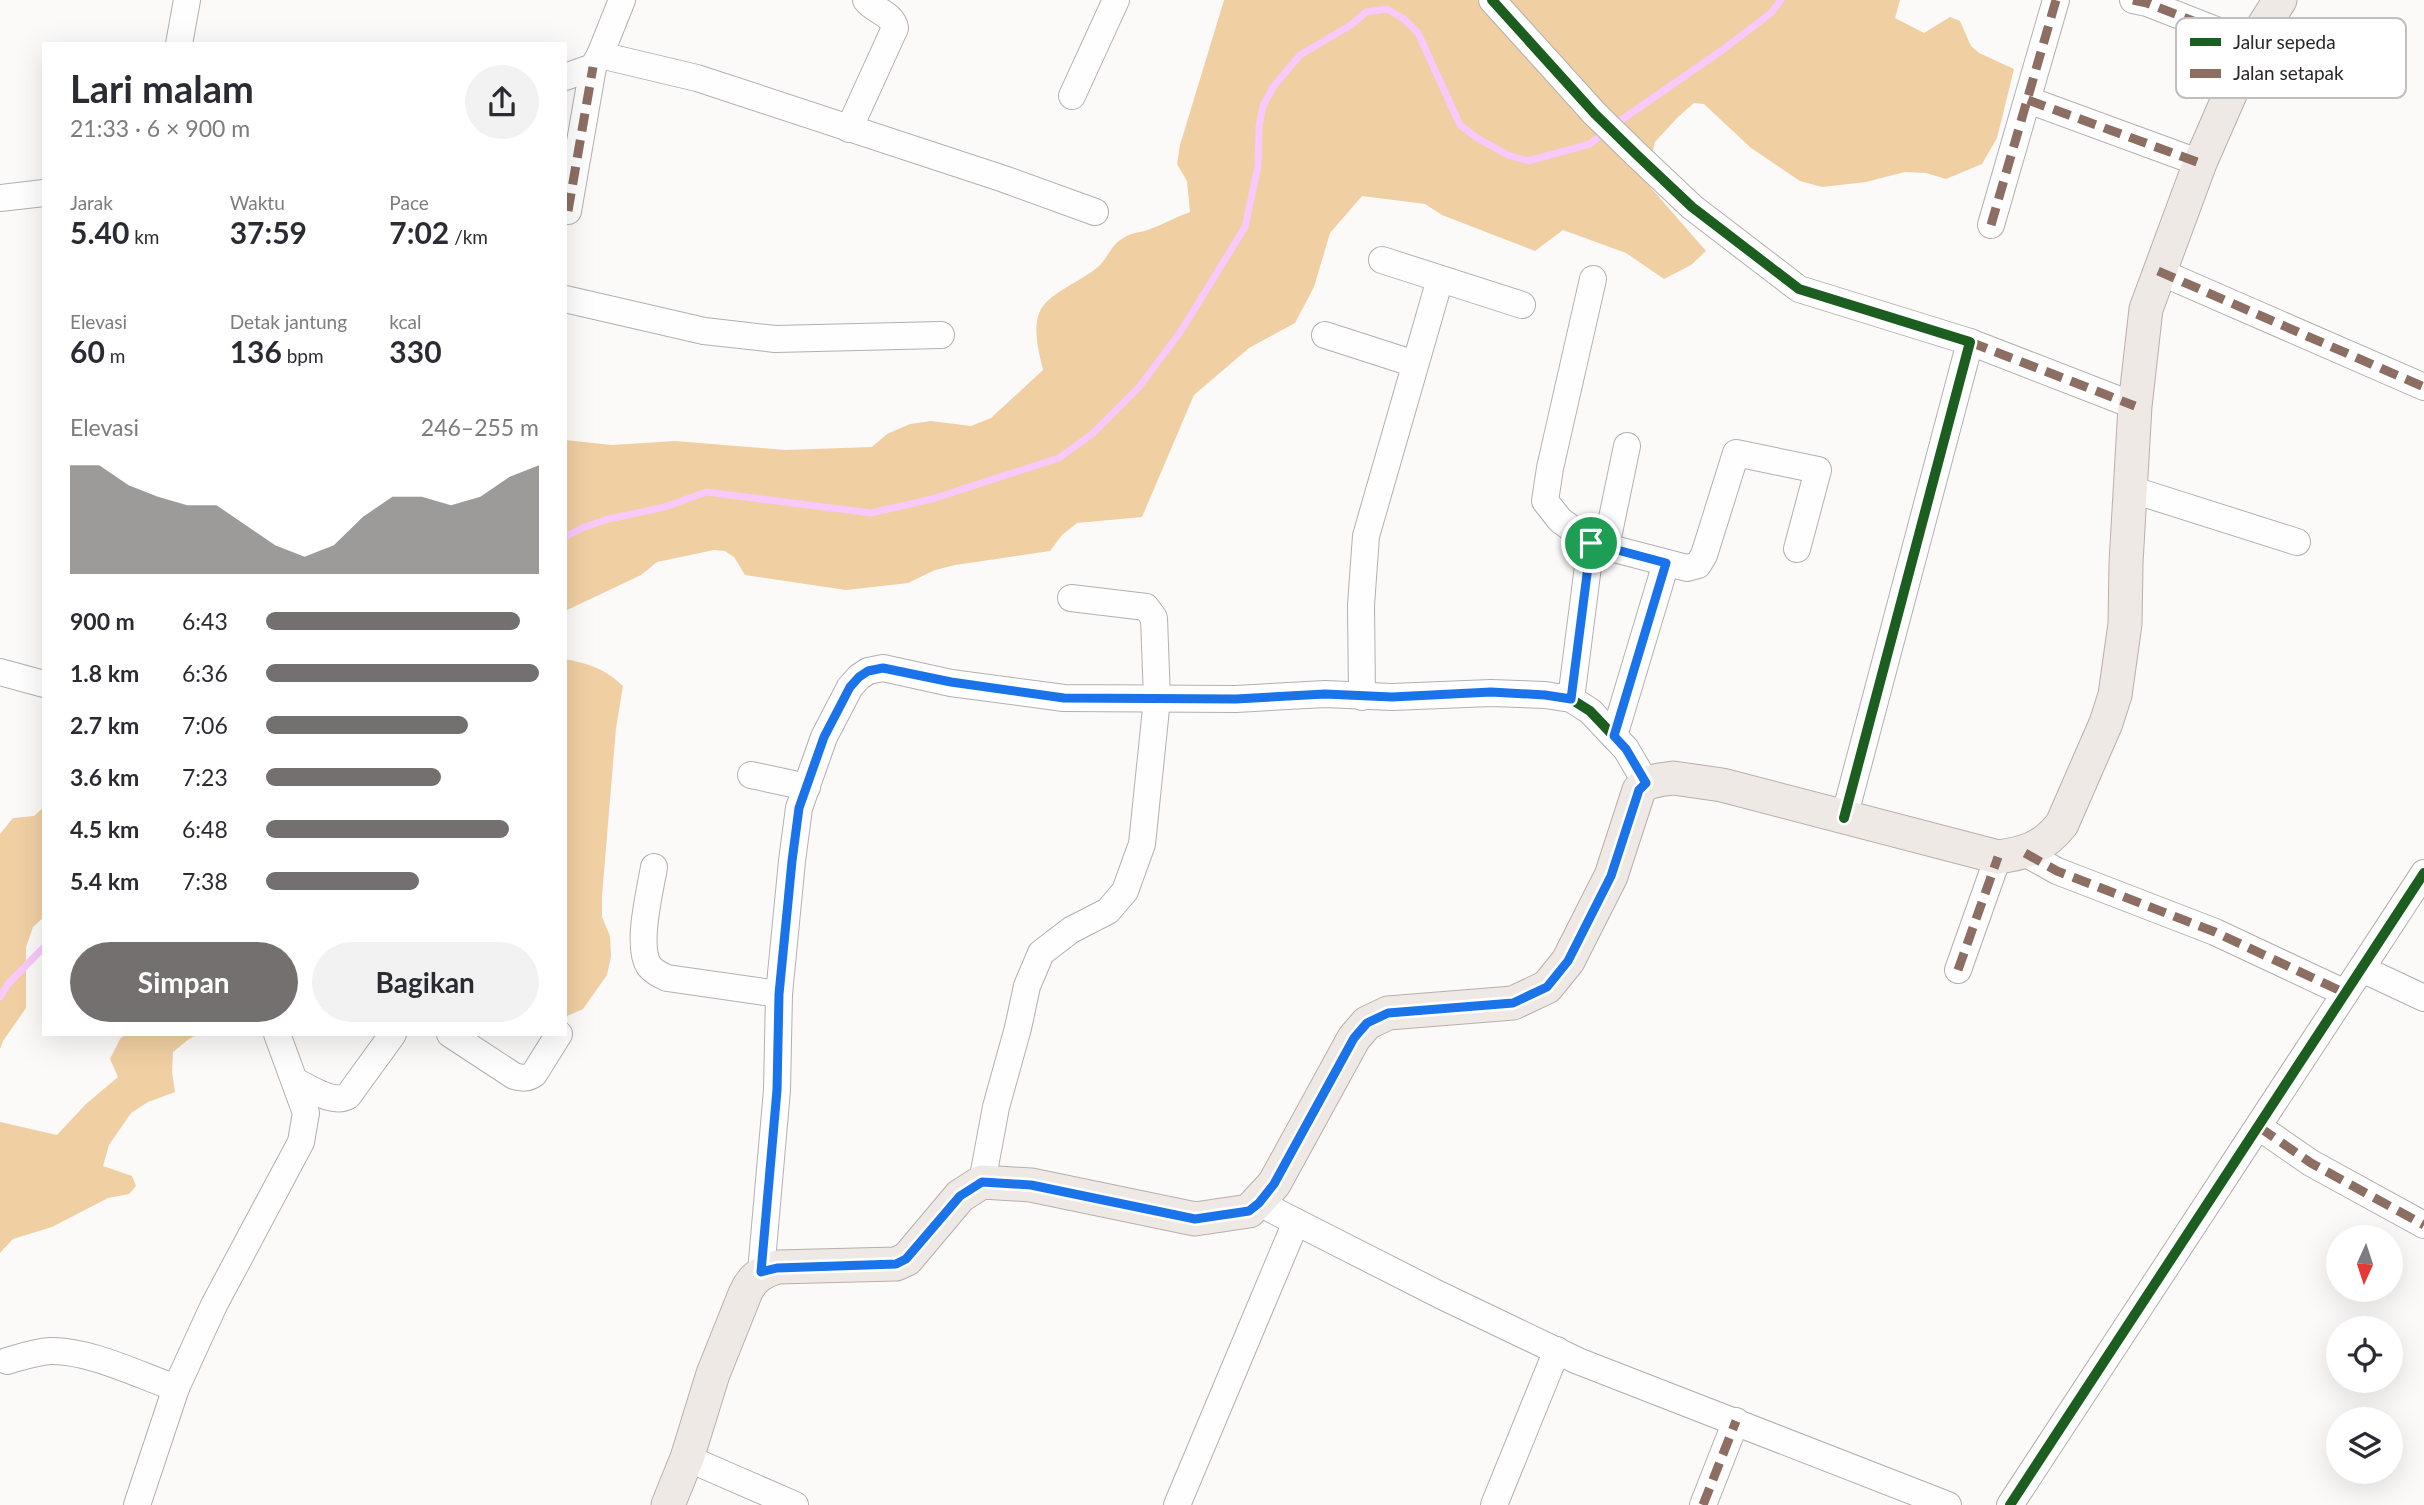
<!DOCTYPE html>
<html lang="id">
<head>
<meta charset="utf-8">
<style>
  :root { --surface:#fff; --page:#f2f2f3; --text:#2b2b33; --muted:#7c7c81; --accent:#757070 }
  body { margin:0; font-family:Lato,sans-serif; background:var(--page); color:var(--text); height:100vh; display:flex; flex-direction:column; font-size:26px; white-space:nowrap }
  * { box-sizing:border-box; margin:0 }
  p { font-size:23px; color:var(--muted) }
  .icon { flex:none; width:38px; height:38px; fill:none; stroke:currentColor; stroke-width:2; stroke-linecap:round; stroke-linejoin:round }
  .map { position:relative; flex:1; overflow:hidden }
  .panel { position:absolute; left:42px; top:42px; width:525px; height:994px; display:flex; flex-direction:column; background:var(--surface); border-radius:0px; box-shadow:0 7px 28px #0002 }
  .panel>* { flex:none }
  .needle { width:46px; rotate:183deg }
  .buttons { position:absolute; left:2326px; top:1225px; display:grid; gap:14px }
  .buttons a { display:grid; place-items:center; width:77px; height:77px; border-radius:50%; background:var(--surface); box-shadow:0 7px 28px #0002; font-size:35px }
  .pin { position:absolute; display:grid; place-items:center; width:60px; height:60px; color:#fff; margin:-30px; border:4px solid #fff; border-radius:50%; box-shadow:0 2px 7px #0007 }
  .round { display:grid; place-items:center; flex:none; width:74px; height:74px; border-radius:37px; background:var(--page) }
  .head { display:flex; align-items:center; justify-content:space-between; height:119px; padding:0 28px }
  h1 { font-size:38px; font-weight:700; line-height:52px }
  .stats { display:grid; grid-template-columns:repeat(3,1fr); gap:10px; height:119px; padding:7px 28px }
  .stats div { display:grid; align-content:center }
  .stats b { font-size:30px; font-weight:700 }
  .stats small { font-size:19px; font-weight:400 }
  .stats p { font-size:19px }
  .chart { height:196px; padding:14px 28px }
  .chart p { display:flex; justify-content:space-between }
  .chart svg { width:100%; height:126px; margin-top:7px; fill:var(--accent); opacity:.7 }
  .cta { display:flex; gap:14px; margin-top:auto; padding:14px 28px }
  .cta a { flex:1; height:80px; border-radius:42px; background:var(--accent); color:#fff; font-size:28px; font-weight:700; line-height:80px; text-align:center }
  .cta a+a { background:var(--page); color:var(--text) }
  ul { padding:0 28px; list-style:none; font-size:23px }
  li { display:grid; grid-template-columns:112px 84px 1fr; align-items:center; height:52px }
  li i { height:18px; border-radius:9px; background:var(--accent) }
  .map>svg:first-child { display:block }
</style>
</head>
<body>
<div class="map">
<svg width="2424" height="1505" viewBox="0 0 2424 1505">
  <rect width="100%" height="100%" fill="#fcf9f9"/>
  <!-- forest -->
  <g fill="#f0cfa2">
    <path d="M1224,0H1900L1895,18L1924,33L1950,17L1960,21L1971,46L1979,53L2014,69L1997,138L1982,164L1946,179L1926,173L1905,172L1866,182L1822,187L1800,181L1751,148L1704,104L1694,103L1678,117L1655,142L1645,181L1706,251L1691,265L1664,279L1626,253L1563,230L1535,251L1442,215L1425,204L1362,196L1330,233L1314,287L1295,323L1249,348L1194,395L1142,517L1077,523L1062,535L1050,551L955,565L935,570L908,583L846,590L745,575L734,557L725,551L714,550L657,562L641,575L565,611V440L612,445L675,441L785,450L872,447L887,434L910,424L931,421L971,426L991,418L1043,370C1039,353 1032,328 1040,311C1049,292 1085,280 1100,265C1111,253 1111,243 1129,235C1136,232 1144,232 1150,229C1164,224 1176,217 1190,212L1187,181L1177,164L1180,145Z"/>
    <path d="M565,659C590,664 605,669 623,686L616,728L602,896V917L610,936L611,956L607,975L583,1009L565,1017Z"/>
    <polygon points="44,807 44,917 33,927 26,947 26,1008 3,1041 0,1049 0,834 13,818 34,816"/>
    <polygon points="126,1034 198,1034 189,1039 173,1052 172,1072 175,1092 148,1102 131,1113 109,1145 103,1166 132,1176 136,1186 129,1194 108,1198 52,1227 13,1239 0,1253 0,1122 57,1135 86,1104 118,1077 110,1059 120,1039"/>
  </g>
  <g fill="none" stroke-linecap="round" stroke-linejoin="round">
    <!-- stream -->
    <g stroke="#f8c9fa" stroke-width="7">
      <polyline points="1614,125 1721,51 1771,13 1781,0"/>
      <polyline points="565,537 582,528 608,519 665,507 706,492 871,513 932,499 1059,458 1092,434 1139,387 1181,331 1245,227 1258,166 1259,126 1263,106 1273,87 1300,55 1351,25 1366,12 1387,9 1404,19 1418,33 1460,125 1477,138 1508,155 1528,161 1590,144 1605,132"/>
      <polyline points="0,997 8,984 44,947"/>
    </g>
    <!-- minor casing -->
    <g stroke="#b2afaf" stroke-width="28">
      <g id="minor">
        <polyline points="1492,0 1595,114 1637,155 1692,207 1799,289 1970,342 1844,818"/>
        <polyline points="2133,0 2147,3 2252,44"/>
        <polyline points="179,44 187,0"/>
        <polyline points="600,55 697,78 1004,179 1095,212"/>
        <polyline points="565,77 593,67 600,55 622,0"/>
        <polyline points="1072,96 1116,0"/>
        <polyline points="2028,100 2200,163"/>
        <path d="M849,129L895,28C892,13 874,11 866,0"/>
        <polyline points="0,198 44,193"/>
        <polyline points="568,211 593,67"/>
        <polyline points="1991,225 2056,0"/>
        <polyline points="1382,260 1522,305"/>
        <polyline points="2158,271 2424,387"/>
        <polyline points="565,299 704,331 775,339 941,335"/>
        <polyline points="1325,335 1415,364"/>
        <polyline points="1970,342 2135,406"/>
        <polyline points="2130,489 2297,542"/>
        <polyline points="1591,543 1687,568 1698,565 1704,555 1736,453 1818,470 1797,549"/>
        <polyline points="1606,547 1627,446"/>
        <polyline points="0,672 44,684"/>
        <polyline points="1362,697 1361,605 1366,536 1440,279"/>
        <polyline points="1571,699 1591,543 1560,520 1545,501 1550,468 1593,279"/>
        <polyline points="1614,736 1666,563"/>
        <polyline points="751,775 807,787"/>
        <polyline points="2025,853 2057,871 2215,932 2345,993"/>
        <path d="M654,867C650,891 636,946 649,966C654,972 660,975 667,978L779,994"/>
        <polyline points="2362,969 2424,998"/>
        <polyline points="1958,970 1998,857"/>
        <path d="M450,1034L514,1076C522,1078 527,1079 534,1074L559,1034"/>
        <path d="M295,1081C309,1087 332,1105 348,1096L393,1034"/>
        <polyline points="2259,1127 2311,1163 2424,1225"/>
        <polyline points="982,1182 996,1107 1018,1028 1027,986 1041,953 1071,930 1108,911 1125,891 1142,844 1157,699 1154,618 1146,607 1071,598"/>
        <polyline points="1259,1203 1440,1295 1578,1361 1948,1505"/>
        <polyline points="761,1272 777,1090 779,994 792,861 799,808 824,737 850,687 859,677 868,671 883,668 951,683 1064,698 1236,699 1325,694 1392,697 1491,693 1545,695 1571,699 1590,711 1626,749 1646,783"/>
        <path d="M7,1361C21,1357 35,1352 50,1351C89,1350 139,1375 176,1388"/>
        <polyline points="687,1458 795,1505"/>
        <polyline points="137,1505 176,1388 214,1305 301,1142 306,1113 277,1034"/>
        <polyline points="1177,1505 1296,1222"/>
        <polyline points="1494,1505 1557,1350"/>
        <polyline points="1703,1505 1736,1421"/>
        <polyline points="2010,1505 2424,873"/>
      </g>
    </g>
    <!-- major casing -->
    <g stroke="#baaea9" stroke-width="35">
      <path id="major" d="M668,1505L687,1458L713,1374L745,1294C752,1278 760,1273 777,1267L896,1264L907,1259L960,1196L982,1182L1031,1185L1195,1219L1249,1211L1274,1184L1354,1038L1367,1023L1388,1013L1513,1003L1547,987L1568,961L1611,876L1639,790L1646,783L1659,780L1673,778L1722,785L1998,857C2026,853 2043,848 2062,824L2106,723L2115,695L2125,624L2126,563L2135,406L2146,309L2200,163L2252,44L2280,0"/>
    </g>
    <!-- minor -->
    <use href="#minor" stroke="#fffefe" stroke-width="26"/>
    <!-- major -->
    <use href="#major" stroke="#efe9e6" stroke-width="33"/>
    <!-- quiet -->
    <g stroke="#8d6e63" stroke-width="9" stroke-dasharray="18 9" stroke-linecap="butt">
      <polyline points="2133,0 2147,3 2252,44"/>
      <polyline points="2028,100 2200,163"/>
      <polyline points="568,211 593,67"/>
      <polyline points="1991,225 2056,0"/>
      <polyline points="2158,271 2424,387"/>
      <polyline points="1970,342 2135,406"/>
      <polyline points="1614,736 1666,563"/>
      <polyline points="2025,853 2057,871 2215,932 2345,993"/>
      <polyline points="1958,970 1998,857"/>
      <polyline points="2259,1127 2311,1163 2424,1225"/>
      <polyline points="1703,1505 1736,1421"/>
    </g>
    <!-- cycleway casing -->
    <g stroke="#fff" stroke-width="15">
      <g id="cycleway">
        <polyline points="1492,0 1595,114 1637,155 1692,207 1799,289 1970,342 1844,818"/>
        <polyline points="761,1272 777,1090 779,994 792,861 799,808 824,737 850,687 859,677 868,671 883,668 951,683 1064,698 1236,699 1325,694 1392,697 1491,693 1545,695 1571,699 1590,711 1626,749 1646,783"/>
        <polyline points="2010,1505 2424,873"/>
      </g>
    </g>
    <!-- cycleway -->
    <use href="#cycleway" stroke="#1b5e20" stroke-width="10"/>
  </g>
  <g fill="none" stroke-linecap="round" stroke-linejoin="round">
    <!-- route casing -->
    <g stroke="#fff" stroke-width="14">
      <polygon id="route" points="1591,543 1666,563 1614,736 1626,749 1646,783 1639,790 1611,876 1568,961 1547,987 1513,1003 1388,1013 1367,1023 1354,1038 1274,1184 1259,1203 1249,1211 1195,1219 1031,1185 982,1182 960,1196 906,1259 896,1264 777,1268 761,1272 777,1090 779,994 792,861 799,808 824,737 850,687 859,677 868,671 883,668 951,682 1064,698 1236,699 1325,694 1392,697 1491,692 1545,695 1571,699"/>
    </g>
    <!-- route -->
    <use href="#route" stroke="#1a73e8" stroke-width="9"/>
  </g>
  <!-- legend -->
  <rect x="2176" y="18" width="230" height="80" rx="10" fill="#fff" stroke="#c0bebe" stroke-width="2"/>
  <rect x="2190" y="38" width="31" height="8" fill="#1b5e20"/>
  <rect x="2190" y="69" width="31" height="9" fill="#8d6e63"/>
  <g font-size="19" fill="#2c2727">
    <text x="2233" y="49">Jalur sepeda</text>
    <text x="2233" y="80">Jalan setapak</text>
  </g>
</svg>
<div class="buttons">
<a><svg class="needle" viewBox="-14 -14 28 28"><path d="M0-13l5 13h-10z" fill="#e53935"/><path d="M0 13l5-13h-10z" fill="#7c7c81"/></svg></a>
<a><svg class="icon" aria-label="locate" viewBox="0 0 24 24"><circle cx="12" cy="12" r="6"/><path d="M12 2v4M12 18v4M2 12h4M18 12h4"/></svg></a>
<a><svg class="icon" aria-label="layers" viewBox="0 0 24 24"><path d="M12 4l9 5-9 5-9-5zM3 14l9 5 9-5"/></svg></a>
</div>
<div class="pin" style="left:1591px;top:543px;background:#1e9e55"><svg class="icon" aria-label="arrive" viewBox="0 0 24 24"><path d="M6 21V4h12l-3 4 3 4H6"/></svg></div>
<section class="panel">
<div class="head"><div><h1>Lari malam</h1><p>21:33 · 6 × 900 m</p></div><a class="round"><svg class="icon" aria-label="share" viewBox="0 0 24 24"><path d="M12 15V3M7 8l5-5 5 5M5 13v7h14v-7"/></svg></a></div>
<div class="stats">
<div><p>Jarak</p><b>5.40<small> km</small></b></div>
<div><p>Waktu</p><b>37:59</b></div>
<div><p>Pace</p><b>7:02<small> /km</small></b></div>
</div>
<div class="stats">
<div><p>Elevasi</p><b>60<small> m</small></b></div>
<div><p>Detak jantung</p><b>136<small> bpm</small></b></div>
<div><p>kcal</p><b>330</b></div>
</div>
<div class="chart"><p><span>Elevasi</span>246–255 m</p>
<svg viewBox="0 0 160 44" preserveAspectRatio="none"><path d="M0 44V6L10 6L20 13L30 17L40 20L50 20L60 27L70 34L80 38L90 34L100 24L110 17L120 17L130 20L140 17L150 10L160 6V44z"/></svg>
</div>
<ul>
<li><b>900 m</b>6:43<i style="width:93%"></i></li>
<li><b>1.8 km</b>6:36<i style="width:100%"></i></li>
<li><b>2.7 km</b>7:06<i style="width:74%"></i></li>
<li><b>3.6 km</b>7:23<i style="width:64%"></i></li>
<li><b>4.5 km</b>6:48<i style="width:89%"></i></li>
<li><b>5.4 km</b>7:38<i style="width:56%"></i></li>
</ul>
<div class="cta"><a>Simpan</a><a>Bagikan</a></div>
</section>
</div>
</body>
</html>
